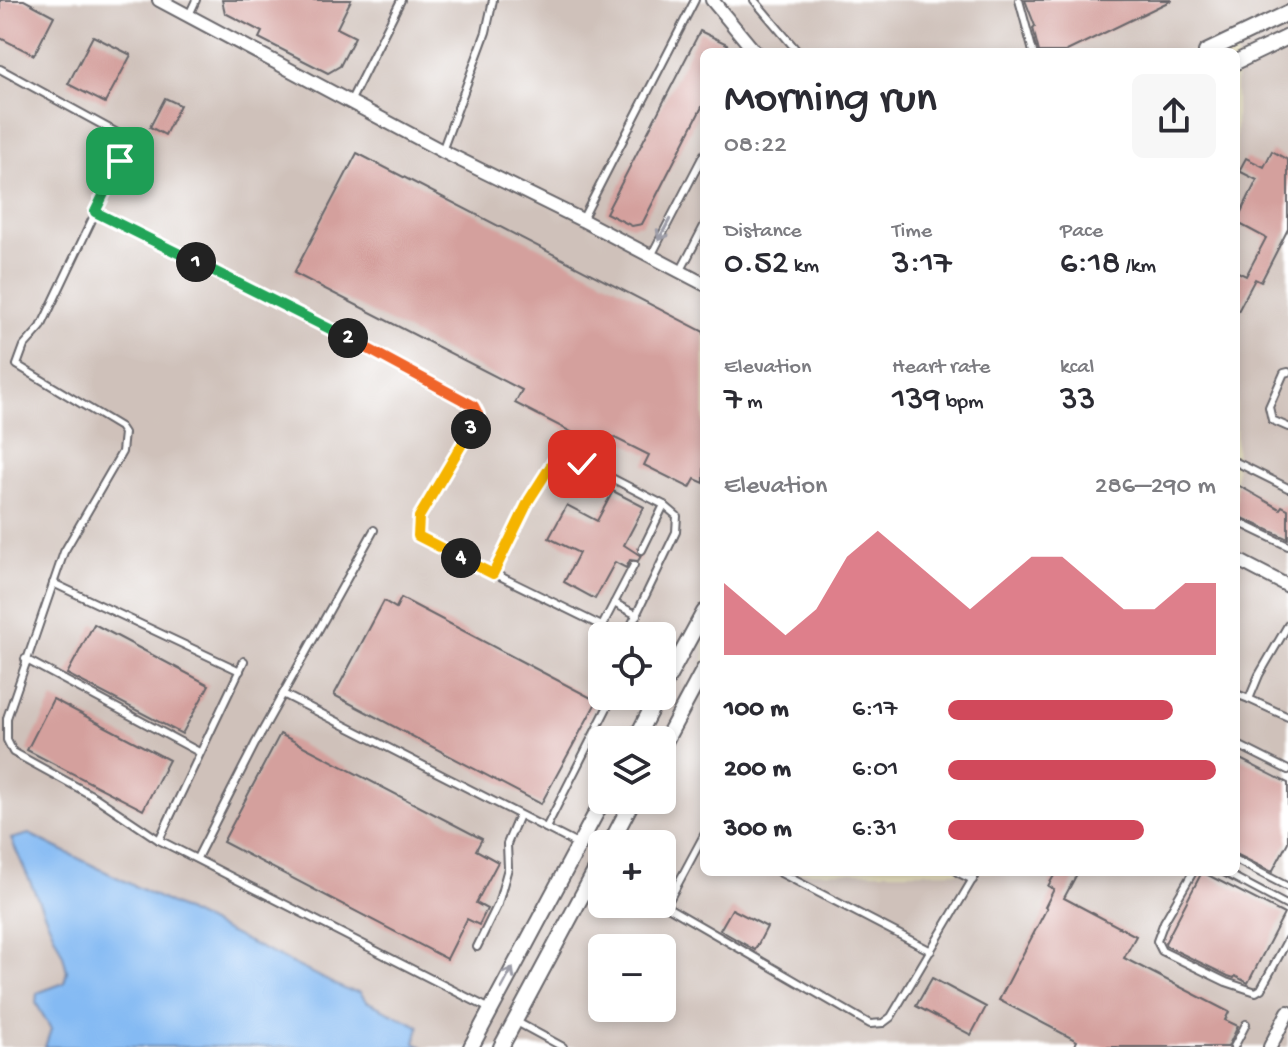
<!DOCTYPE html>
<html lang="en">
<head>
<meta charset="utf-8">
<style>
  :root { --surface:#fff; --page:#f7f7f7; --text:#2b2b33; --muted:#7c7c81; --accent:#d1495b }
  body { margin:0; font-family:"Gochi Hand",sans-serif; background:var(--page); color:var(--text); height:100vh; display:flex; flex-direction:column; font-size:30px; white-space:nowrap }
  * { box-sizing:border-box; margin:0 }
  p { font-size:26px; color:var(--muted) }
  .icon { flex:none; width:44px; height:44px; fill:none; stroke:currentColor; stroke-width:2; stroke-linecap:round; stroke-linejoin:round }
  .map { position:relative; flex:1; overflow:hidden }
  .drawer { position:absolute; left:700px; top:48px; width:540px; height:828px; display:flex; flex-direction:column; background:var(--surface); border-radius:12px; box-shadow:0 4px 12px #0003 }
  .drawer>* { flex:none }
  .tools { position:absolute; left:588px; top:622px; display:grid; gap:16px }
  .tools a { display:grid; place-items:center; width:88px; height:88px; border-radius:12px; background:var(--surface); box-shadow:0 4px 12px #0003; font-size:40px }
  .pin { position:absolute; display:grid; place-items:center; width:68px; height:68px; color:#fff; margin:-34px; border-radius:16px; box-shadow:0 4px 12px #0006 }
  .km { position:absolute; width:40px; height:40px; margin:-20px; border-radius:50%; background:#222; color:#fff; font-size:22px; line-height:40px; text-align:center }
  .round { display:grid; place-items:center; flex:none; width:84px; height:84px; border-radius:12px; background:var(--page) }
  .overview { display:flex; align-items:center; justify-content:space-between; height:136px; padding:0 24px }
  h1 { font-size:44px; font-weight:600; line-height:60px }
  .stats { display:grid; grid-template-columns:repeat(3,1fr); gap:12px; height:136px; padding:8px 24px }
  .stats div { display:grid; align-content:center }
  .stats b { font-size:34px; font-weight:600 }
  .stats small { font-size:22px; font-weight:400 }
  .stats p { font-size:22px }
  .chart { height:224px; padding:16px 24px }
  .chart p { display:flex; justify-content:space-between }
  .chart svg { width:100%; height:144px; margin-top:8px; fill:var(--accent); opacity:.7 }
  ul { padding:0 24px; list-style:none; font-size:26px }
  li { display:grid; grid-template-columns:128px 96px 1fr; align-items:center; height:60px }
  li i { height:20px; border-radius:10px; background:var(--accent) }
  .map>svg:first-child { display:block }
</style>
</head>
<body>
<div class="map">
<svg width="1288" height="1047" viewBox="0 0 1288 1047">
  <rect width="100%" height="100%" fill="#fff"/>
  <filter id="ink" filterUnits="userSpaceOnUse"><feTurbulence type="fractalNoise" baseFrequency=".0125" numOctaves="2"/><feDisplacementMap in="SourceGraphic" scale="16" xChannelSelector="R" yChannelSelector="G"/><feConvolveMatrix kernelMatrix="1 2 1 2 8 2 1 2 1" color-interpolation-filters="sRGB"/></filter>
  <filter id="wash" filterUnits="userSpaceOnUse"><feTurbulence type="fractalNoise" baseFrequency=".006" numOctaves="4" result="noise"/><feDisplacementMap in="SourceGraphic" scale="32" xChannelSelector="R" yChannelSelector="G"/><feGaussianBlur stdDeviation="1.8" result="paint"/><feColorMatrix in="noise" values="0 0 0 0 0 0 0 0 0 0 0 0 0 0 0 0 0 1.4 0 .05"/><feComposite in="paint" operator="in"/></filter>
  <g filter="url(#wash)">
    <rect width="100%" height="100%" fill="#eae3c1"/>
    <!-- industrial -->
    <path fill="#cfc1ba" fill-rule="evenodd" d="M0,0H1288V1047H0ZM704,52H1236V872H704ZM602,636H662V696H602ZM602,740H662V800H602ZM602,844H662V904H602ZM602,948H662V1008H602Z"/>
    <!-- water -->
    <polygon fill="#84baf3" stroke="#536e97" stroke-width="2" points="29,834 346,990 360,992 366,1001 419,1026 415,1043 422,1047 45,1047 51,1029 36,1003 37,993 64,983 67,971 63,955 11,839"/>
    <g id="blocks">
      <!-- building -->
      <g fill="#d4a09d">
        <polygon points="0,0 24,0 54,16 34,55 0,38"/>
        <polygon points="222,0 351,0 337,28 355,37 340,66 328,73 259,38 262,32 225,13"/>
        <polygon points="1025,0 1172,0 1065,52 1039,52 1033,28 1035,26"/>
        <polygon points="700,31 727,44 730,52 704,52 704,103 642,224 632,226 606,213"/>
        <polygon points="93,36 131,55 105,103 68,84"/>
        <polygon points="165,98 180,105 165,135 150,127"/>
        <polygon points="1272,151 1288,160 1288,229 1261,282 1255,279 1236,315 1236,271 1246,276 1266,238 1236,222 1257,180 1239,171 1246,158 1264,167"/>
        <polygon points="357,153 704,332 704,483 695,479 690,488 644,465 649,455 611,436 604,449 515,403 522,390 294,273"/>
        <polygon points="1236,484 1280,509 1282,506 1288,509 1288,539 1236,515"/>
        <polygon points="613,491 644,507 624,545 641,556 638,561 630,560 626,568 615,562 595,599 564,582 579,553 549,538 567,505 597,521"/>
        <polygon points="401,598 597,701 541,804 334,695 384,601 396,608"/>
        <polygon points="94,624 209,685 182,734 67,674"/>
        <polygon points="53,699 169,760 143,810 27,750"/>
        <polygon points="280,734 482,839 476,850 498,862 476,903 487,909 479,925 467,919 447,959 223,842"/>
        <polygon points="1236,757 1288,783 1288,842 1272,872 1236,854"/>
        <polygon points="1056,872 1078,872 1064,898 1136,936 1124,958 1229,1012 1225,1020 1238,1026 1228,1047 1074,1047 1077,1041 999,1000 1047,908 1045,907 1054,889 1048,886"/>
        <polygon points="1202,872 1284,914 1248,983 1235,976 1234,978 1228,976 1166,946 1165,943"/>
        <polygon points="732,909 767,927 755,950 720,930"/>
        <polygon points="932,978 986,1007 971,1035 916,1006"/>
      </g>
    </g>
  </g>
  <g filter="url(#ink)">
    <use href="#blocks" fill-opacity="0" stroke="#68666a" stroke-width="2"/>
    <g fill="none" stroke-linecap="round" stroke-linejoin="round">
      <!-- service casing -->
      <g stroke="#68666a" stroke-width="10">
        <g id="service">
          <polyline points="754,0 798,52"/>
          <polyline points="1019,0 1033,52"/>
          <polyline points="189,15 196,0"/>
          <polyline points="0,69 119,134 123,149 120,161 41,327 24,346 17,365 120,427 124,433 122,452 64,552 7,718 7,740 13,752 95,797 159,840"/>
          <polyline points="350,102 401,0"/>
          <polyline points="442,151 486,32 493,0"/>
          <polyline points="95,212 384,357 474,406 477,411 477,418 419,517 418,536 622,636"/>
          <polyline points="582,220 695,0"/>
          <polyline points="651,256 704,154"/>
          <polyline points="680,272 704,226"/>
          <polyline points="1288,372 1284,373 1269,407 1272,420 1288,427"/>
          <polyline points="1236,462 1288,488"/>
          <polyline points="1236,521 1288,546"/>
          <polyline points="642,550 664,505"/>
          <polyline points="493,574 529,500 557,456 567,455 664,505 677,516 676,532 626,636"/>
          <polyline points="53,583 240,671"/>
          <polyline points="614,603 637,615"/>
          <polyline points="1288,625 1259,675 1249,699 1288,717"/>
          <polyline points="602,626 634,565"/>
          <polyline points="662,656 676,663"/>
          <polyline points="25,659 199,752"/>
          <polyline points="244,661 159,840 490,1009"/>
          <polyline points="283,694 579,845"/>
          <polyline points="1236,694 1249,699"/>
          <polyline points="1236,744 1288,770"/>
          <polyline points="546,828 613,696"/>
          <polyline points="197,858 255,744 374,530"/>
          <polyline points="1236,860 1288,887"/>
          <polyline points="779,872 931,951"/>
          <polyline points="957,872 973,880"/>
          <polyline points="1193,872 1164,922 1157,941 1162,951 1226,982 1256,992 1261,989 1288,939"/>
          <polyline points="1224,872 1288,906"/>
          <polyline points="662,904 666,906 704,835"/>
          <polyline points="666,906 870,1024 883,1023 891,1017 977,872"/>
          <polyline points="477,947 498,904 508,868 507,844 519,815"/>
          <polyline points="515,1021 563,1047"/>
          <polyline points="1234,1047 1246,1024"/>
        </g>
      </g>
      <!-- minor casing -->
      <g stroke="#68666a" stroke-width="16">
        <g id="minor">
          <polyline points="159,0 442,151 582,220 704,284"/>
          <polyline points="712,0 755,52"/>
          <polyline points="1236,559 1288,586"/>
          <polyline points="1270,1047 1288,1012"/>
        </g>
      </g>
      <!-- tertiary casing -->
      <g stroke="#68666a" stroke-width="18">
        <g id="tertiary">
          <polyline points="1206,52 1288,13"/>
          <polyline points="1236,62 1288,37"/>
          <polyline points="662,689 704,612"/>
          <polyline points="635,740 658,696"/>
          <polyline points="662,747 704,669"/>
          <polyline points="610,844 633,800"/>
          <polyline points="471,1047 603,800"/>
          <polyline points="501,1047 602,858"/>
        </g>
      </g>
      <!-- service -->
      <use href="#service" stroke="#fff" stroke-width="6"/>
      <!-- minor -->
      <use href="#minor" stroke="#fff" stroke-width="12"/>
      <!-- tertiary -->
      <use href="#tertiary" stroke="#fff" stroke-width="14"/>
    </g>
    <!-- one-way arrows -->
    <defs><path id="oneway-shaft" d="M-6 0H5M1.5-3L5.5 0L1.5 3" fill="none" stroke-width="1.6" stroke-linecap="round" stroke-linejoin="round" transform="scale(2)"/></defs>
    <g stroke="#9c9ca7">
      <use href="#oneway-shaft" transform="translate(664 230) rotate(118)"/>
      <use href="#oneway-shaft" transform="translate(507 978) rotate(-62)"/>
    </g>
  </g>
  <g fill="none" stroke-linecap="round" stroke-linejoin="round" filter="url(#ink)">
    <!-- split-1 casing -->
    <g stroke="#fff" stroke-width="16">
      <polyline id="split-1" points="120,161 95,212 196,262"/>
    </g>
    <!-- split-2 casing -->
    <g stroke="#fff" stroke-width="16">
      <polyline id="split-2" points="196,262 348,338"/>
    </g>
    <!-- split-3 casing -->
    <g stroke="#fff" stroke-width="16">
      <polyline id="split-3" points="348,338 474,406 478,414 471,429"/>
    </g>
    <!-- split-4 casing -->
    <g stroke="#fff" stroke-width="16">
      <polyline id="split-4" points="461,558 418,536 419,517 471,429"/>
    </g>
    <!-- split-5 casing -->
    <g stroke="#fff" stroke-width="16">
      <polyline id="split-5" points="461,558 493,574 529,500 557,456 567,455 582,464"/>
    </g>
    <!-- split-1 -->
    <use href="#split-1" stroke="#22a559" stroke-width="10"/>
    <!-- split-2 -->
    <use href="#split-2" stroke="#22a559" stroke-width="10"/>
    <!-- split-3 -->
    <use href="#split-3" stroke="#f0652b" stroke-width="10"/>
    <!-- split-4 -->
    <use href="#split-4" stroke="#f5b400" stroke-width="10"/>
    <!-- split-5 -->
    <use href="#split-5" stroke="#f5b400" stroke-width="10"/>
  </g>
</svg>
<div class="tools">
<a><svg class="icon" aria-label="locate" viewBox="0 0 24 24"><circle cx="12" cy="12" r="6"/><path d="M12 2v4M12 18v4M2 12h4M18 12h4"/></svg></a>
<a><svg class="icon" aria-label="layers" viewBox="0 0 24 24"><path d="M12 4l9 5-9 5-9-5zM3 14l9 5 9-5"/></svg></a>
<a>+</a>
<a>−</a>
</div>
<div class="pin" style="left:120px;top:161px;background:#1e9e55"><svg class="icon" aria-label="arrive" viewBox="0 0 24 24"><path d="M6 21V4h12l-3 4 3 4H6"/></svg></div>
<div class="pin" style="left:582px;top:464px;background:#d93025"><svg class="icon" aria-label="check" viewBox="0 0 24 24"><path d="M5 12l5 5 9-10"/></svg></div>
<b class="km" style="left:196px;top:262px">1</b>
<b class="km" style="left:348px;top:338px">2</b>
<b class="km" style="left:471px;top:429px">3</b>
<b class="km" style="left:461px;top:558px">4</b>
<section class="drawer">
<div class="overview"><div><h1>Morning run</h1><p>08:22</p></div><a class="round"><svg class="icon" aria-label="share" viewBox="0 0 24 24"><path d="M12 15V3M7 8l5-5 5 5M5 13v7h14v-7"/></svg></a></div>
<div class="stats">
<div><p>Distance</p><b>0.52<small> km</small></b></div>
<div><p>Time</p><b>3:17</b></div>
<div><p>Pace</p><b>6:18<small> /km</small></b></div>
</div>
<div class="stats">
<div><p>Elevation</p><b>7<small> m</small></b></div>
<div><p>Heart rate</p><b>139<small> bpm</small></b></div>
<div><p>kcal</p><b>33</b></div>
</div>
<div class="chart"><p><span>Elevation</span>286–290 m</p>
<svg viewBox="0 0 160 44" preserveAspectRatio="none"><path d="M0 44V22L10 30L20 38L30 30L40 14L50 6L60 14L70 22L80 30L90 22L100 14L110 14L120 22L130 30L140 30L150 22L160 22V44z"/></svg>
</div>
<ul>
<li><b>100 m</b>6:17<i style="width:84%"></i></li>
<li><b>200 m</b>6:01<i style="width:100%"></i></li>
<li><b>300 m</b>6:31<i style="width:73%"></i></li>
</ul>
</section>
</div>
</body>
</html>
